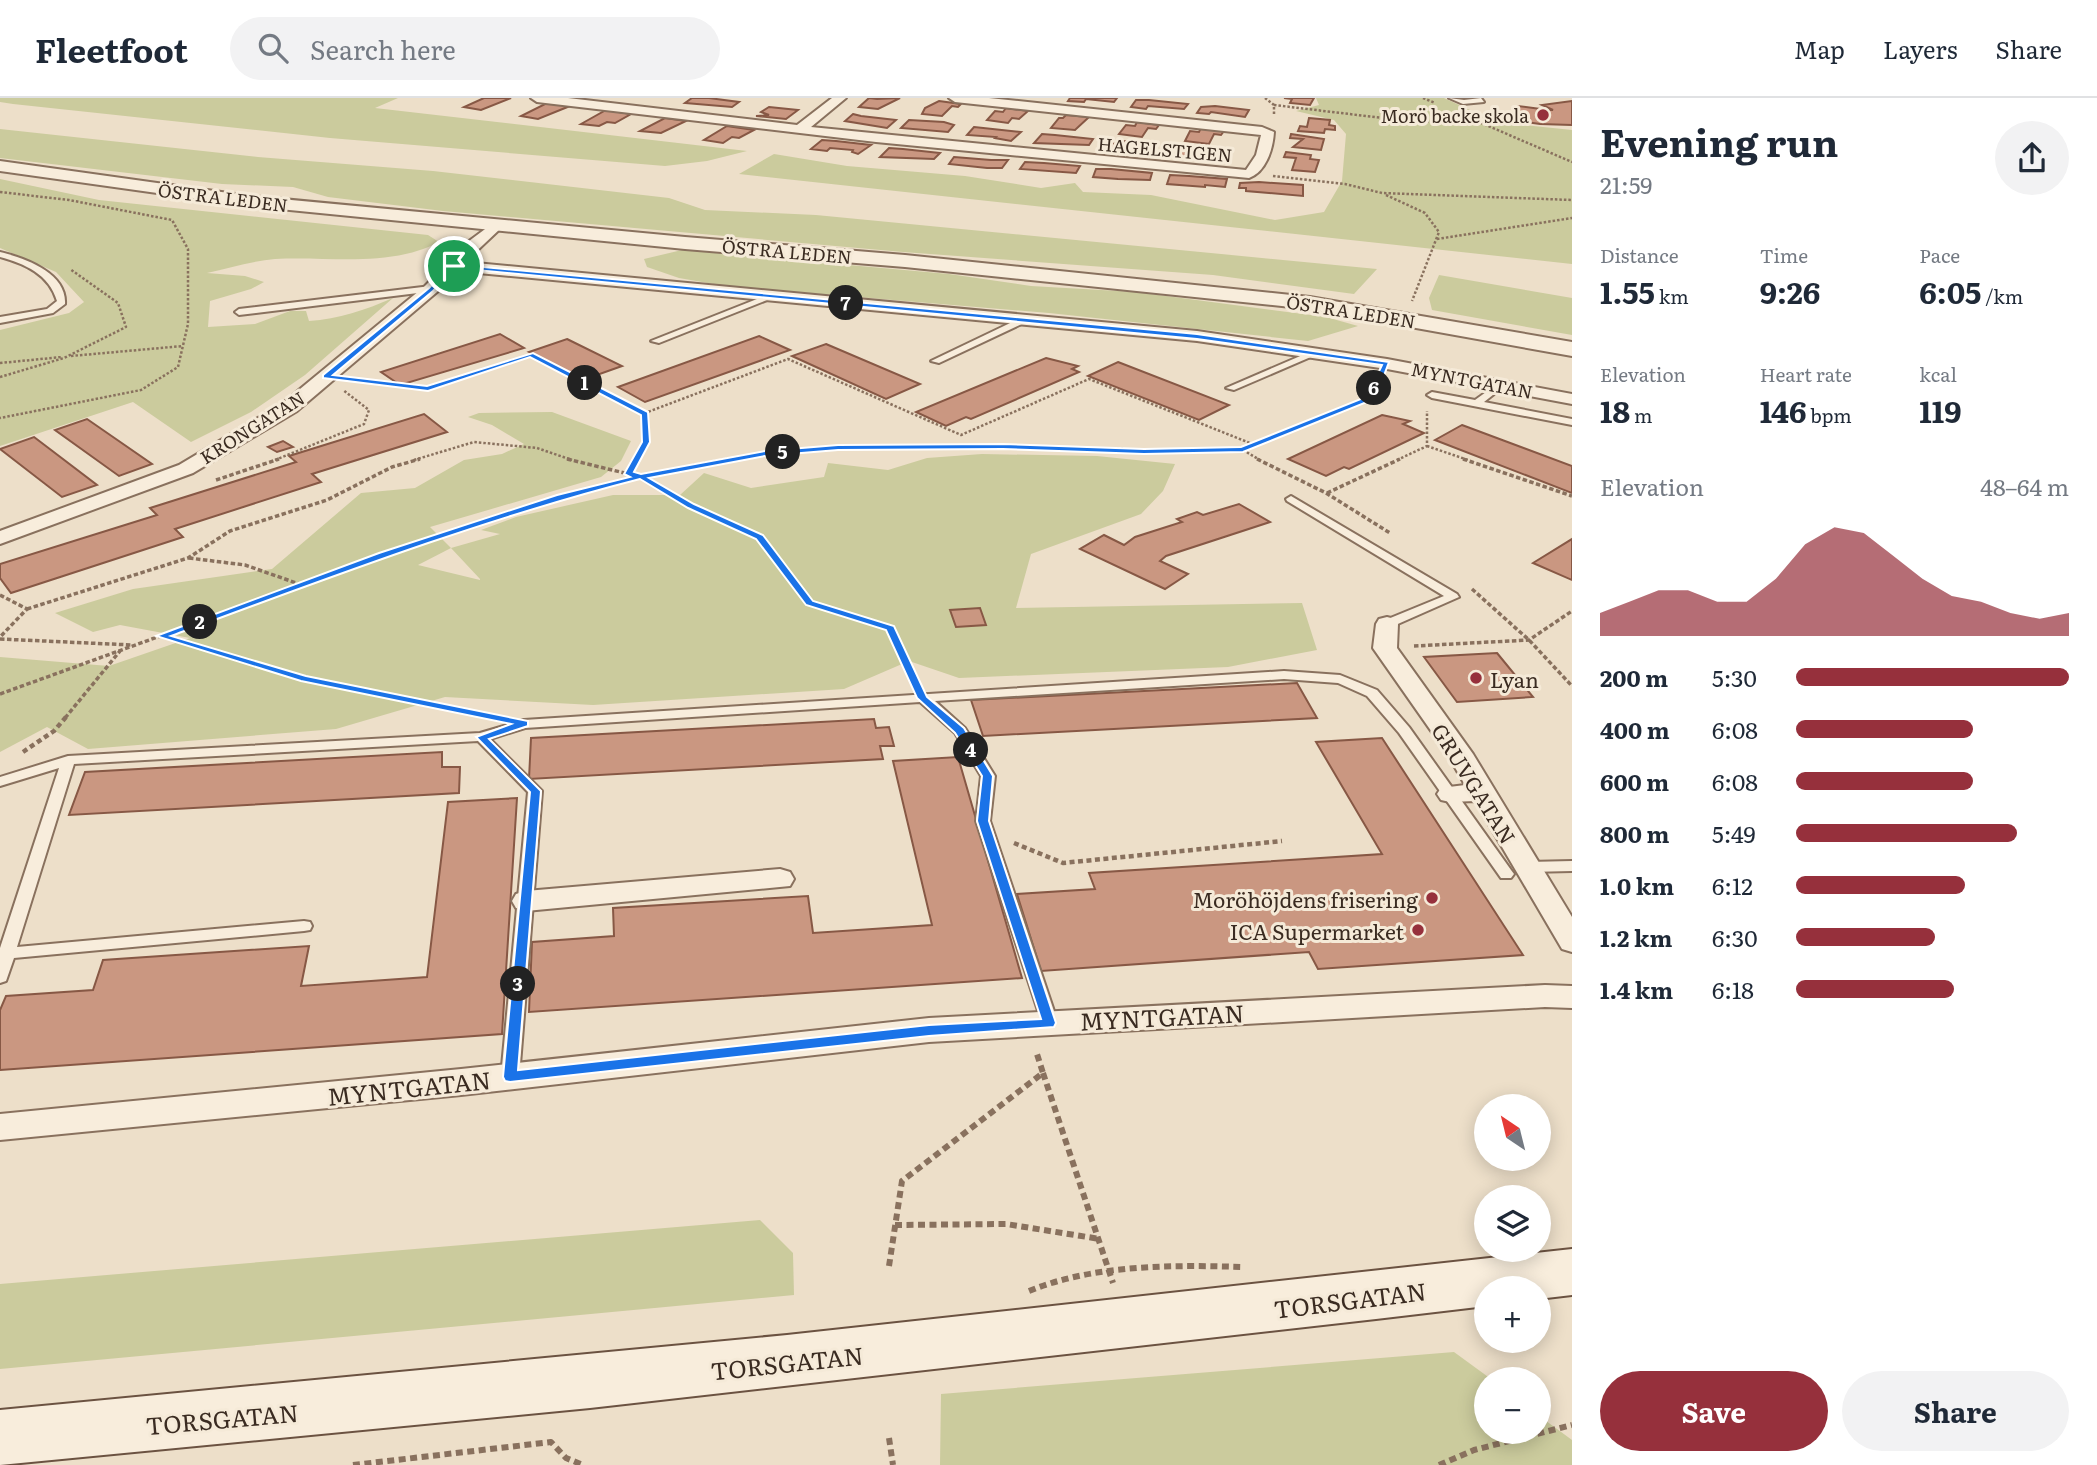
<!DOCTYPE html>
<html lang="en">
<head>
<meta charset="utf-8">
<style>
  :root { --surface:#fff; --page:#f2f2f3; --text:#1f2937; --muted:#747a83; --line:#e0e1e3; --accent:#96303c }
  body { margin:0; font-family:Literata,serif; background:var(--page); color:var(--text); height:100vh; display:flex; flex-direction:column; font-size:26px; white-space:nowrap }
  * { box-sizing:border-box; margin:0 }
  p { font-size:23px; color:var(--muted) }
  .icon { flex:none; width:38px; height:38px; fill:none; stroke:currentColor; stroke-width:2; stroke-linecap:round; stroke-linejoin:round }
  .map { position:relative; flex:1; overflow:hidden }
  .drawer { display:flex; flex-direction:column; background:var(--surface); width:525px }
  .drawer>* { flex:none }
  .needle { width:46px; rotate:325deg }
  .controls { position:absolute; left:1474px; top:996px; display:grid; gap:14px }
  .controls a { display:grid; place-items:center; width:77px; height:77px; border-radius:50%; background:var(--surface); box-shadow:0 4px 18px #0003; font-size:35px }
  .pin { position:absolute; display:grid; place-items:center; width:60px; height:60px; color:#fff; margin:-30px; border:4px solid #fff; border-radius:50%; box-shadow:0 2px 7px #0007 }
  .km { position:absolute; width:35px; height:35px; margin:-18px; border-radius:50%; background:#222; color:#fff; font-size:19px; line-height:35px; text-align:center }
  .round { display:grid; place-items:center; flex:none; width:74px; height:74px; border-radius:37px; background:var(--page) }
  .headline { display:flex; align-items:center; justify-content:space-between; height:119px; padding:0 28px }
  h1 { font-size:38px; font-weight:700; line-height:52px }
  .figures { display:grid; grid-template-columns:repeat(3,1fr); gap:10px; height:119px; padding:7px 28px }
  .figures div { display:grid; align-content:center }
  .figures b { font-size:30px; font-weight:700 }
  .figures small { font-size:19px; font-weight:400 }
  .figures p { font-size:19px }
  .chart { height:196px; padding:14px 28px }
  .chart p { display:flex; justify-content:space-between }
  .chart svg { width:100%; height:126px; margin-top:7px; fill:var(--accent); opacity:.7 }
  .primary-button { display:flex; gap:14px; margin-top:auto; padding:14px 28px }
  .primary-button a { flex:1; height:80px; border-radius:42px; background:var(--accent); color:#fff; font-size:28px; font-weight:700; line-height:80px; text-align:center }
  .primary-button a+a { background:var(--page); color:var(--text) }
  ul { padding:0 28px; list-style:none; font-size:23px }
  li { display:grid; grid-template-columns:112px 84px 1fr; align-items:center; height:52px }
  li i { height:18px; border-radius:9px; background:var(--accent) }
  header { display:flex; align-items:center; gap:42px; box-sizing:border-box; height:98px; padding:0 35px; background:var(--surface); border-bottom:2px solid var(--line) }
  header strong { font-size:33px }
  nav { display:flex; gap:38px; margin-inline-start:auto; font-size:24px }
  .search { width:490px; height:63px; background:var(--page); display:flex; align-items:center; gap:18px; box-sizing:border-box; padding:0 24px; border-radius:38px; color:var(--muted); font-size:26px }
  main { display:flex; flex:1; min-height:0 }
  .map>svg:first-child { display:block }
</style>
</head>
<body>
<header>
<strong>Fleetfoot</strong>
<div class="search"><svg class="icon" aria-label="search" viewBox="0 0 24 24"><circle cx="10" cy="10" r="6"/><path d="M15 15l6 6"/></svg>Search here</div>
<nav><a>Map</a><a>Layers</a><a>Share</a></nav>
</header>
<main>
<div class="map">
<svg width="1572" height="1367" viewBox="0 0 1572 1367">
  <rect width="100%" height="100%" fill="#eddfc9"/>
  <!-- green -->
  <g fill="#cbcb9d" fill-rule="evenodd">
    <polygon points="0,0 398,0 375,10 747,53 707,63 665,68 330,40 13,6 0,4"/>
    <polygon points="1316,0 1444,0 1496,24 1572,32 1572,166 739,76 774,56 847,68 965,78 1041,90 1075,85 1083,94 1151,97 1275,122 1324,114 1342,83 1346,36 1334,22 1296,13 1319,7"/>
    <polygon points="0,31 258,59 433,73 669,100 705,112 816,117 1377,171 1354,196 1213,177 903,154 443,113 328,99 293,89 222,86 0,60"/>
    <path d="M0,81L99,102L428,137L439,144C389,170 330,158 275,161C253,163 229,170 207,175L245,178L264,184L251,191L210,203L208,229L255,226L290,213H306L309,223C339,221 365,212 393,200L305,277L251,314L191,344L133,304L0,348V232L69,215L84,204L56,174L0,150Z"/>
    <polygon points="682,152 949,176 1031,188 1136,194 1326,219 1358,228 1308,243 1049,215 725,188 679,180 647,169 644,161"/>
    <polygon points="1439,177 1572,200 1572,237 1432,212 1429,200"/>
    <path d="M552,314L631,343L621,363L601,379L430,429L451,450L500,436L481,432L516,419L613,397H680L704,375L751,390L824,379L828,365L888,372L927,360L982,356L1097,358L1175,366L1163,393L1141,416L1031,456L1016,510L1302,505L1317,552L1228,569L959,580L909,563L844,591L593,607L445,599L336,631L88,651L47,629L0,654V559L109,568L190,540L120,527L93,534L55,515L133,491L272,471L361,395L415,390L464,362L502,356L524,346L492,327L468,319L479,315ZM451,450L480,481V482L418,467Z"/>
    <polygon points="760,1122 793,1155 794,1197 0,1271 0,1186"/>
    <polygon points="1454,1254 1491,1281 1486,1281 1486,1334 1538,1334 1538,1317 1572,1342 1572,1367 940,1367 941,1296"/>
  </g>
  <!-- building -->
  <g fill="#ca9781" stroke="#875845" stroke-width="2">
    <polygon points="484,0 511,0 481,12 464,9"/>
    <polygon points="692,0 709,0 739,4 732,9 685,5"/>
    <polygon points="869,0 877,1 900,0 878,11 859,9"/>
    <polygon points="1070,0 1117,0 1114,4 1086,1 1084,4 1068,3"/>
    <polygon points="1284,0 1314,0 1310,7 1290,5 1292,1"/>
    <polygon points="1136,2 1149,2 1188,6 1184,11 1148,8 1146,11 1131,9"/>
    <polygon points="939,3 961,6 958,9 952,8 942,18 922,16 925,10"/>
    <polygon points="1572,3 1572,27 1540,26 1512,22 1518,8 1548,12 1553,12 1542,7"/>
    <polygon points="549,4 570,8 538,21 521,18"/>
    <polygon points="1215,8 1249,12 1245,19 1211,14 1209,16 1197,15 1201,9"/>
    <polygon points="769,9 798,12 786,21 756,18 769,17 761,14"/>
    <polygon points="1006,10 1028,13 1019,21 1012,20 1008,25 987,22 995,13 1003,14"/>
    <polygon points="606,12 631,16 615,25 607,24 599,28 581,26"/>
    <polygon points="853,16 861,18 896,22 887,30 845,23"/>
    <polygon points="1066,17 1089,19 1075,32 1051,30 1059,20 1063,20"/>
    <polygon points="665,20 686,23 661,35 640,33"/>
    <polygon points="1309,20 1330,22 1329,27 1335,28 1335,32 1325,31 1324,35 1298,33 1300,28 1307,29"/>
    <polygon points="909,22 944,24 954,27 948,34 901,30"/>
    <polygon points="1137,24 1159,27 1156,31 1148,30 1142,39 1119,36 1126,27 1135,28"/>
    <polygon points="727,28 754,32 739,40 732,39 723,45 704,42"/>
    <polygon points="974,29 1021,34 1011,43 995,40 996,39 967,37"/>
    <polygon points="1201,30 1224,33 1221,37 1214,36 1209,46 1185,43 1190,33 1199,34"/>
    <polygon points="1042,36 1055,37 1093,41 1089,47 1034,45"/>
    <polygon points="1291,36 1324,41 1321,52 1293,49 1303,41 1290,40"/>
    <polygon points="822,42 836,43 871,47 858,56 852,54 853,52 830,50 827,53 811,51"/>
    <polygon points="1122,43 1156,46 1152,54 1121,50 1119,54 1102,52 1107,45 1120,46"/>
    <polygon points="889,50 903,51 940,55 934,61 880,59"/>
    <polygon points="1195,50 1230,54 1227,61 1194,57 1192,61 1176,59 1181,51"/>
    <polygon points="1286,54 1311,57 1310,61 1319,62 1315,74 1292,72 1296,60 1284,59"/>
    <polygon points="954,59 991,62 1008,62 1002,70 987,70 949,66"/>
    <polygon points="1025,64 1044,65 1080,68 1076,75 1020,71"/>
    <polygon points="1096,71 1111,71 1152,75 1150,82 1118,81 1093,79"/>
    <polygon points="1170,77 1189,78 1227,81 1225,89 1205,87 1205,89 1167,86"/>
    <polygon points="1259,84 1303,87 1303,98 1246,93 1246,90 1239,90 1240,85"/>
    <polygon points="500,236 524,250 400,287 381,274"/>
    <polygon points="759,238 790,252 645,304 618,289"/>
    <polygon points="567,241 622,268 583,282 529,254"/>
    <polygon points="826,246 920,286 886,301 792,258"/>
    <polygon points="1046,260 1078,268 1072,271 1079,274 971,321 966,319 946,328 916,314"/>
    <polygon points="1118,264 1229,307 1199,322 1088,278"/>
    <polygon points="424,316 447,334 312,376 321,384 175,431 183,439 11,495 0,480 0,466 157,417 150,410 296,364 289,358"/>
    <polygon points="1382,317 1410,323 1403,326 1424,335 1349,371 1344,369 1326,378 1288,361"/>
    <polygon points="87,321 152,366 119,378 55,332"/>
    <polygon points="1462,327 1572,368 1572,395 1435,342"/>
    <polygon points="34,339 97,387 62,399 0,351"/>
    <polygon points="283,343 293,349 277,354 268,349"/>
    <polygon points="1239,406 1270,424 1166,458 1160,463 1188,476 1165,491 1080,451 1104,437 1124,447 1135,439 1182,424 1177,421 1197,414 1203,417"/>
    <polygon points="1572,441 1572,482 1533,465"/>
    <polygon points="980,510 986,527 956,529 950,512"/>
    <polygon points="1497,555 1533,599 1457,604 1424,559"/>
    <polygon points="1297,585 1317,620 983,638 971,602"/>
    <polygon points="874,621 876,630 889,629 894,648 880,648 883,661 529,681 531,640"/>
    <polygon points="1382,640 1523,857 1318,871 1309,854 1041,873 1017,796 1095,791 1089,775 1382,756 1316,644"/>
    <polygon points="442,654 442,669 460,669 459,695 69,717 85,674"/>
    <polygon points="958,659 1022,880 529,914 532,844 614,838 613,810 808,798 813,835 932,827 893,663"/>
    <polygon points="517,700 502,936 0,972 0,912 6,898 93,892 103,862 309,848 301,888 427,879 448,704"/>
  </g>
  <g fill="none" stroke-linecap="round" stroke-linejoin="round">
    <!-- service casing -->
    <g stroke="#89715e" stroke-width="4">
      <g id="service">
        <polygon points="1449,0 1464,2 1481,0 1484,4 1463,6"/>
        <path d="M0,154C25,160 67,175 65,206L53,215L0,225V219L47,211L57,203C49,176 25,166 0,159Z"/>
        <polygon points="431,188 435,191 434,193 239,217 235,214 239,211"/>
        <polygon points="770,196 777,198 659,245 651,243"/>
        <polygon points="1025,218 1029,221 1028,223 939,265 931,263"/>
        <polygon points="1312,253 1320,255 1234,292 1226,290"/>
        <polygon points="1500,284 1503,285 1503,289 1484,304 1572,321 1572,327 1432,300 1427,297 1432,294 1475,302"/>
        <polygon points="1291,398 1457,496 1459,499 1391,529 1383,529 1381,526 1383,523 1444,498 1287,403 1286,401"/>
        <polygon points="1284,573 1340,577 1377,592 1409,629 1511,772 1514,776 1511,780 1501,780 1399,635 1367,598 1338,585 1284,581 935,603 965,630 995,678 990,723 1058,925 1056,929 1050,931 1044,929 1042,925 976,723 981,678 955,635 920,604 525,630 490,641 542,693 519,979 516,984 510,986 504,984 501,979 528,694 478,643 74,666 17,849 304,823 310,824 312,828 310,832 304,833 14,860 6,883 0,885 0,850 59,670 0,688 0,679 68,658 480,635 524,622"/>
        <polygon points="1572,763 1572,773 1528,774 1521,769 1528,764"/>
      </g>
    </g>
    <!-- minor casing -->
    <g stroke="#89715e" stroke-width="4">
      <g id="minor">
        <path d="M531,0H568L797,27L832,0H846L811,29L1246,72L1256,57L1261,37L955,4L949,0H989L1262,29L1274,34C1273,51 1266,74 1249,80L876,44L537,4Z"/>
        <polygon points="496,123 501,124 503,127 501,130 465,164 1197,233 1387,261 1572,296 1572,306 1387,271 1197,243 457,173 437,194 297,313 193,375 0,446 0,433 179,367 283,305 425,188 469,143"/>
        <polygon points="1387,519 1395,521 1398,526 1397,550 1473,656 1572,819 1572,854 1562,851 1475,703 1450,704 1441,702 1437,696 1441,690 1465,687 1448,657 1373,550 1376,526 1379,521"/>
        <polygon points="780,771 790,774 794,781 790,788 526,813 516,810 512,803 516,796 526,793"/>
        <polygon points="1545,887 1572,888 1572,910 1545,909 929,944 461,997 0,1042 0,1016 461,971 929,920"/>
      </g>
    </g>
    <!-- tertiary casing -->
    <g stroke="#89715e" stroke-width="4">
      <polygon id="tertiary" points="0,63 250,98 685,139 905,157 1310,199 1572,244 1572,258 1310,211 905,169 685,151 250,108 0,73"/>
    </g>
    <!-- secondary casing -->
    <g stroke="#6b5241" stroke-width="4">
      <polygon id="secondary" points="1572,1151 1572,1197 1538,1201 1538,1190 1486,1190 1486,1208 1376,1221 590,1310 0,1367 0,1312 787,1237"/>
    </g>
    <!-- path-far3 -->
    <g stroke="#89715e" stroke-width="2.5" stroke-dasharray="2.5 2" stroke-linecap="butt">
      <polyline points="1265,0 1274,7 1274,17"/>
      <polyline points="1423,0 1435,5"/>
      <polyline points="1274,7 1416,24 1465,23"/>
      <polyline points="1472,21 1572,64"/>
      <polyline points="1273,78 1345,86 1382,95 1572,102"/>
      <polyline points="0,94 69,102 172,122 188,151 188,226 178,269 141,292 0,320"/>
      <polyline points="1386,97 1425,115 1439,134 1412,203"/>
      <polyline points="1437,141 1572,120"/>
      <polyline points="71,258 183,248"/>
      <polyline points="0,265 62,259"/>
      <polyline points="0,279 64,260 126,229 118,205 70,171"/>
      <polyline points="358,283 428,291 530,257 645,315 788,261 961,337 1089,281 1255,347"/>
      <polyline points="1427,348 1468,362"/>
      <polyline points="1243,352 1260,362"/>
      <polyline points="275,362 364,326 369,312 343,292"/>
      <polyline points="414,362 474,344 537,350 572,362"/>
      <polyline points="636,362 646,344 645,315"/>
      <polyline points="721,362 765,355 838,349 1243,352 1364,303 1378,283"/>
      <polyline points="1397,362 1427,348 1427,313"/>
    </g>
    <!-- path-far2 -->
    <g stroke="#89715e" stroke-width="3.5" stroke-dasharray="4.5 2.5" stroke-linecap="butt">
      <polyline points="567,361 641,379 691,408 760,439 810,505 890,530 914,581"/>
      <polyline points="1257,361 1326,395 1390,435"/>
      <polyline points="1463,361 1572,398"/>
      <polyline points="629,376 637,361"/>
      <polyline points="216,382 279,361"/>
      <polyline points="1327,395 1400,361"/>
      <polyline points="189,460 245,467 302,487"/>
      <polyline points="1472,491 1529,542 1572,588"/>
      <polyline points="0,497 27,511 0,539"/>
      <polyline points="27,511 188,460 230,433 327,402 392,369 420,361"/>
      <polyline points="162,538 305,581 482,617"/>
      <polyline points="0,541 132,547"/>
      <polyline points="1414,548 1529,542 1572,513"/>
      <path d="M0,596C105,558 210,520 314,482C450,433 588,384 731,361"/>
      <polyline points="65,620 120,553"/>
    </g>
    <!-- path-far1 -->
    <g stroke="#89715e" stroke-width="4.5" stroke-dasharray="5 3.5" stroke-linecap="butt">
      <polyline points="23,654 54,633 66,619"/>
      <polyline points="1014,745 1063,765 1282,743"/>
    </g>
    <!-- path -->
    <g stroke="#89715e" stroke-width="6" stroke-dasharray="7 4.5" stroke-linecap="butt">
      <polyline points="1043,975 1113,1185"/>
      <polyline points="895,1127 1006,1126 1100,1141"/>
      <polyline points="889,1168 902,1083 1043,975 1036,953"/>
      <path d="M1029,1193C1095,1166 1174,1167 1244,1169"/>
      <polyline points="889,1340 893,1367"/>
      <polyline points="353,1367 551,1344 566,1360 583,1367"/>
      <polyline points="1439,1367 1474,1352 1572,1327"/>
    </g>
    <!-- service -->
    <use href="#service" fill="#f8eddc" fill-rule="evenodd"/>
    <!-- minor -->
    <use href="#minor" fill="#f8eddc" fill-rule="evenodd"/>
    <!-- tertiary -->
    <use href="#tertiary" fill="#f8eddc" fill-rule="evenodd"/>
    <!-- secondary -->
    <use href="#secondary" fill="#f8eddc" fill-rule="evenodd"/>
  </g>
  <!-- route -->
  <path fill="#1a73e8" stroke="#fff" stroke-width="2" fill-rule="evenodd" d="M451,166L1197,236L1389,264L1380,288L1367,304L1243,354L1144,356L1003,351L838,352L765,358L649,380L694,406L763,437L813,503L894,528L927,599L964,630L993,678L989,723L1056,925L1054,929L929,938L510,984L505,983L503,979L530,694L476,639L511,626L301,583L156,538L379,455L557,397L630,379L624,376L642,344L641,317L530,259L428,293L323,280V277L429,190ZM455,170L1197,241L1382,267L1372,288L1361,301L1241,349L1144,351L1003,346L838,347L765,353L641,376L634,374L650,344L648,314L533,255L427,288L333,277L433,193ZM640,381L688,410L756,441L806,507L886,532L917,600L955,635L982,678L977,723L1041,921L929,927L518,972L541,693L489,641L528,628V623L306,578L171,538C326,481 480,422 640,381Z"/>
  <!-- markers -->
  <g fill="#96303c" stroke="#f5ead8" stroke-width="2.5">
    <circle cx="1543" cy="17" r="7"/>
    <circle cx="1476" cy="580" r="7"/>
    <circle cx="1432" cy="800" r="7"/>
    <circle cx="1418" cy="832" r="7"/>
  </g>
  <g text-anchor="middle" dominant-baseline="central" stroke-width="6" stroke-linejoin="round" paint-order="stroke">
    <!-- far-poi labels -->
    <g font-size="18" fill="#3a2b21" stroke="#f5ead8" text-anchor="end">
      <text x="1529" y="17">Morö backe skola</text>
    </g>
    <!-- far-street labels -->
    <g font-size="18" fill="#3a2b21" stroke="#f5ead8">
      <text transform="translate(1165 51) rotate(5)">HAGELSTIGEN</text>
      <text transform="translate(223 99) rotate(7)">ÖSTRA LEDEN</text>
      <text transform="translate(787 153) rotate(5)">ÖSTRA LEDEN</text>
      <text transform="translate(1351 213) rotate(9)">ÖSTRA LEDEN</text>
      <text transform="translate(1472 282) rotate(11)">MYNTGATAN</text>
      <text transform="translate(252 329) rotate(-32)">KRONGATAN</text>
    </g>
    <!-- poi labels -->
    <g font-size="21" fill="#3a2b21" stroke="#f5ead8" text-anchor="end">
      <text x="1490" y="580" text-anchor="start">Lyan</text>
      <text x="1418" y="800">Moröhöjdens frisering</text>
      <text x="1404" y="832">ICA Supermarket</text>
    </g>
    <!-- street labels -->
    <g font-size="21" fill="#3a2b21" stroke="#f5ead8">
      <text transform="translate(1475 685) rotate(58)">GRUVGATAN</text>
    </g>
    <!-- near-street labels -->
    <g font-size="24" fill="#3a2b21" stroke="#f5ead8">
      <text transform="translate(1162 918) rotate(-3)">MYNTGATAN</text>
      <text transform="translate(409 989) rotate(-6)">MYNTGATAN</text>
      <text transform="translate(1350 1201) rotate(-7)">TORSGATAN</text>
      <text transform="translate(787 1264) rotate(-6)">TORSGATAN</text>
      <text transform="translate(222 1320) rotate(-5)">TORSGATAN</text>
    </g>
  </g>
</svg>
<div class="controls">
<a><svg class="needle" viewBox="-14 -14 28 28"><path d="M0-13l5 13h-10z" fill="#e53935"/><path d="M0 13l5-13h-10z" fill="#747a83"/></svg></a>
<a><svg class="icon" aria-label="layers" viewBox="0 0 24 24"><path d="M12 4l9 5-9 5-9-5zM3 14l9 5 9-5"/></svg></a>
<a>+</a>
<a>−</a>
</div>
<div class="pin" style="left:454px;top:168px;background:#1e9e55"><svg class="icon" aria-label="arrive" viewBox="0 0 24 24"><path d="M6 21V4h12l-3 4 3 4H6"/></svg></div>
<b class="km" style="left:585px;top:285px">1</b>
<b class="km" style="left:200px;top:524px">2</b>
<b class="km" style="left:518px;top:886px">3</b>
<b class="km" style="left:971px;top:652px">4</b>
<b class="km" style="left:783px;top:354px">5</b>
<b class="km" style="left:1374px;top:290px">6</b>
<b class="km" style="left:846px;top:205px">7</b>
</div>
<section class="drawer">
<div class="headline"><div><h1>Evening run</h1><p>21:59</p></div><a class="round"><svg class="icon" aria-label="share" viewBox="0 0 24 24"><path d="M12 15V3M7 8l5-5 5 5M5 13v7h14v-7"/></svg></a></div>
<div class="figures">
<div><p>Distance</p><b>1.55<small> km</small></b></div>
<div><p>Time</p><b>9:26</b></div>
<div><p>Pace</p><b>6:05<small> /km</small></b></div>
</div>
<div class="figures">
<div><p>Elevation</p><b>18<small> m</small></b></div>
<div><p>Heart rate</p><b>146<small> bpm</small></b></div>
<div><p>kcal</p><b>119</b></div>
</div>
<div class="chart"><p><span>Elevation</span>48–64 m</p>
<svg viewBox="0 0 160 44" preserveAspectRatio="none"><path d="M0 44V36L10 32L20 28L30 28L40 32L50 32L60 24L70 12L80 6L90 8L100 16L110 24L120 30L130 32L140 36L150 38L160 36V44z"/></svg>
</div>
<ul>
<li><b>200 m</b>5:30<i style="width:100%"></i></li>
<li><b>400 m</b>6:08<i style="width:65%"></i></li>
<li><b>600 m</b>6:08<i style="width:65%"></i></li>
<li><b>800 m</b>5:49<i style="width:81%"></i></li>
<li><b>1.0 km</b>6:12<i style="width:62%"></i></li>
<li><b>1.2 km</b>6:30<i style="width:51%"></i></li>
<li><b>1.4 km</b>6:18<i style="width:58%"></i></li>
</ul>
<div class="primary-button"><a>Save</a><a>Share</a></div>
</section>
</main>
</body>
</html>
